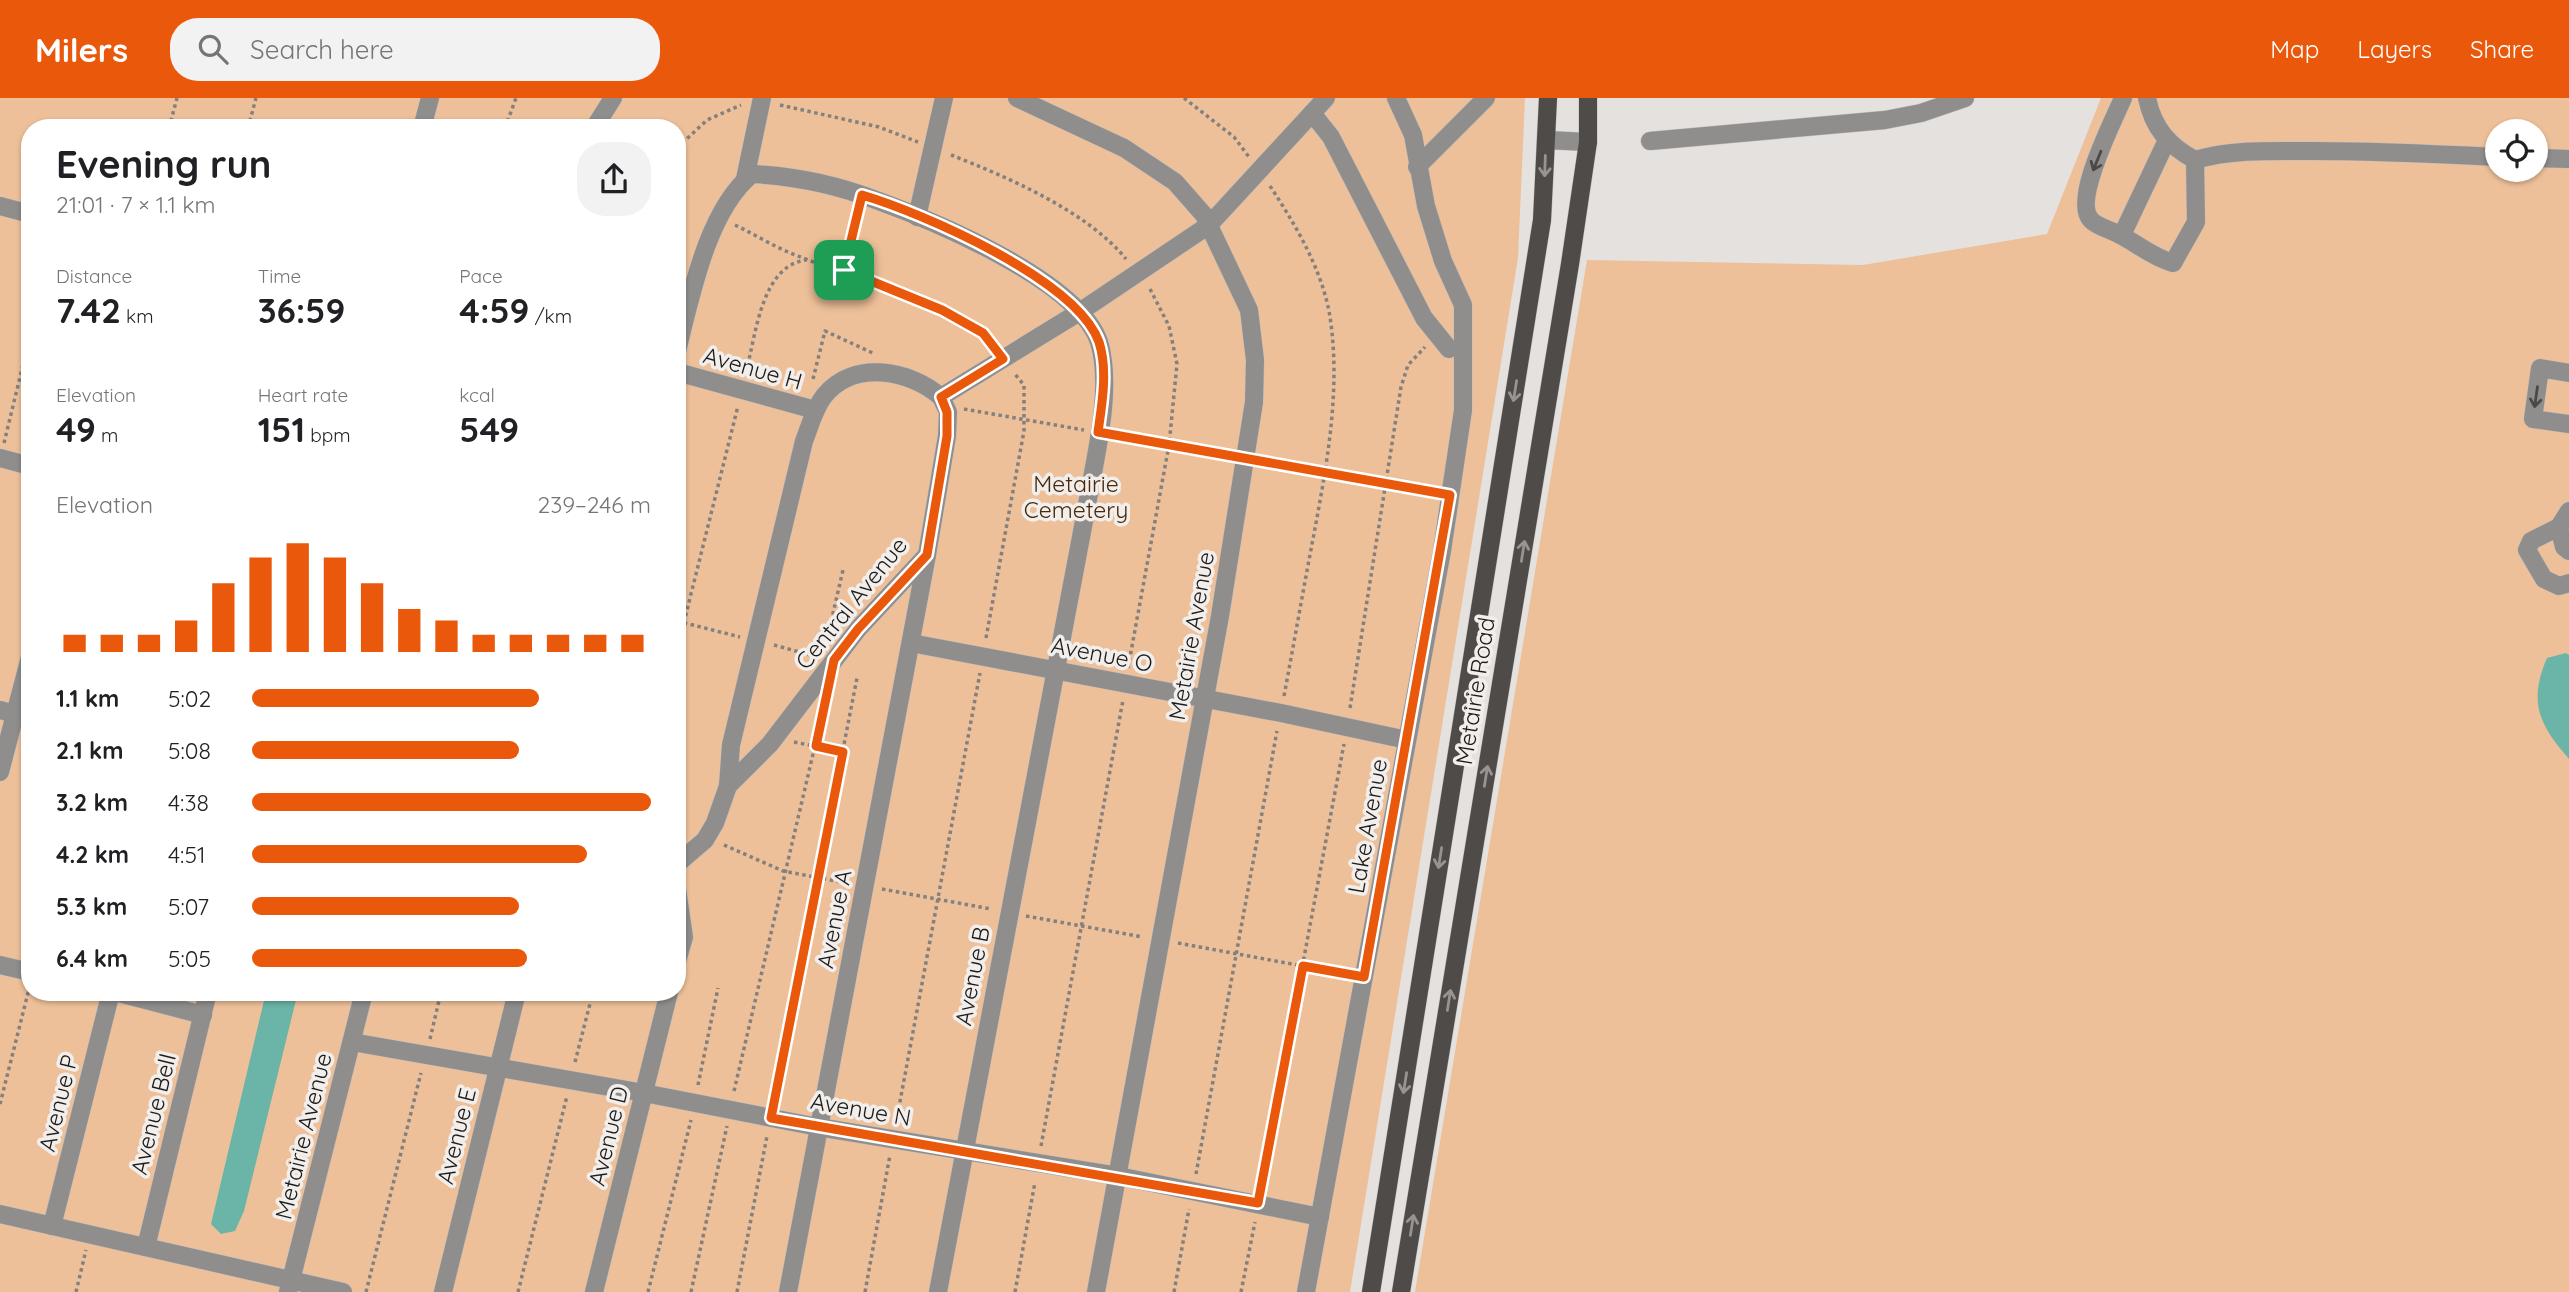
<!DOCTYPE html>
<html lang="en">
<head>
<meta charset="utf-8">
<style>
  :root { --surface:#fff; --page:#f2f2f2; --text:#202124; --muted:#757577; --accent:#ea580c }
  body { margin:0; font-family:Quicksand,sans-serif; background:var(--page); color:var(--text); height:100vh; display:flex; flex-direction:column; font-size:26px; white-space:nowrap }
  * { box-sizing:border-box; margin:0 }
  p { font-size:23px; color:var(--muted) }
  .icon { flex:none; width:38px; height:38px; fill:none; stroke:currentColor; stroke-width:2; stroke-linecap:round; stroke-linejoin:round }
  .map { position:relative; flex:1; overflow:hidden }
  .side { position:absolute; left:21px; top:21px; width:665px; height:882px; display:flex; flex-direction:column; background:var(--surface); border-radius:28px; box-shadow:0 2px 5px #0004 }
  .side>* { flex:none }
  .buttons { position:absolute; left:2485px; top:21px; display:grid; gap:14px }
  .buttons a { display:grid; place-items:center; width:63px; height:63px; border-radius:50%; background:var(--surface); box-shadow:0 2px 5px #0004; font-size:35px }
  .pin { position:absolute; display:grid; place-items:center; width:60px; height:60px; color:#fff; margin:-30px; border-radius:14px; box-shadow:0 4px 10px #0006 }
  .round { display:grid; place-items:center; flex:none; width:74px; height:74px; border-radius:28px; background:var(--page) }
  .overview { display:flex; align-items:center; justify-content:space-between; height:119px; padding:0 35px }
  h1 { font-size:38px; font-weight:700; line-height:52px }
  .stats { display:grid; grid-template-columns:repeat(3,1fr); gap:10px; height:119px; padding:7px 35px }
  .stats div { display:grid; align-content:center }
  .stats b { font-size:35px; font-weight:700 }
  .stats small { font-size:19px; font-weight:400 }
  .stats p { font-size:19px }
  .chart { height:196px; padding:14px 35px }
  .chart p { display:flex; justify-content:space-between }
  .chart svg { width:100%; height:126px; margin-top:7px; stroke:var(--accent); stroke-width:6 }
  ul { padding:0 35px; list-style:none; font-size:23px }
  li { display:grid; grid-template-columns:112px 84px 1fr; align-items:center; height:52px }
  li i { height:18px; border-radius:9px; background:var(--accent) }
  header { display:flex; align-items:center; gap:42px; box-sizing:border-box; height:98px; padding:0 35px; background:var(--accent); color:#fff }
  header strong { font-size:33px }
  nav { display:flex; gap:38px; margin-inline-start:auto; font-size:24px }
  .search { width:490px; height:63px; background:var(--page); display:flex; align-items:center; gap:18px; box-sizing:border-box; padding:0 24px; border-radius:28px; color:var(--muted); font-size:26px }
  .map>svg:first-child { display:block }
</style>
</head>
<body>
<header>
<strong>Milers</strong>
<div class="search"><svg class="icon" aria-label="search" viewBox="0 0 24 24"><circle cx="10" cy="10" r="6"/><path d="M15 15l6 6"/></svg>Search here</div>
<nav><a>Map</a><a>Layers</a><a>Share</a></nav>
</header>
<div class="map">
<svg width="2569" height="1194" viewBox="0 0 2569 1194">
  <rect width="100%" height="100%" fill="#e5e1de"/>
  <!-- green -->
  <g fill="#edc099" fill-rule="evenodd">
    <path d="M0,0H1525L1518,160L1350,1194H0ZM30,30H677V894H30Z"/>
    <path d="M2101,0H2569V1194H1415L1587,162L1863,167L2047,136ZM2497,33H2536V72H2497Z"/>
  </g>
  <!-- water -->
  <g fill="#6ab5a8">
    <path d="M2566,555L2569,557V661C2539,627 2528,604 2547,560Z"/>
    <polygon points="266,894 298,894 244,1113 235,1133 221,1136 211,1126"/>
  </g>
  <g fill="none" stroke-linecap="round" stroke-linejoin="round">
    <!-- minor casing -->
    <g stroke="#c1bdbb" stroke-width="19">
      <g id="minor">
        <polyline points="1017,0 1124,50 1175,84 1204,117 1249,212 1255,262 1254,304 1220,518 1096,1194"/>
        <path d="M2123,0C2113,24 2072,102 2091,122C2097,129 2112,132 2120,137C2138,146 2152,159 2173,165L2196,124L2195,62C2169,48 2153,30 2147,0"/>
        <polyline points="1312,15 1331,39 1424,220 1449,251"/>
        <polyline points="422,30 430,0"/>
        <polyline points="594,30 613,0"/>
        <polyline points="1546,42 1588,44"/>
        <polyline points="1650,43 1885,22 1921,15 1965,0"/>
        <polyline points="2536,60 2569,61"/>
        <path d="M2195,62C2234,51 2273,53 2313,53C2375,53 2436,56 2497,59"/>
        <polyline points="1417,69 1486,0"/>
        <polyline points="745,81 762,0"/>
        <polyline points="0,108 30,116"/>
        <polyline points="917,119 944,0"/>
        <polyline points="2122,137 2167,42"/>
        <path d="M677,253C691,198 707,113 752,76C793,78 837,87 876,102C934,123 1079,183 1099,244C1114,293 1093,368 1085,418L938,1194"/>
        <polyline points="677,274 815,312"/>
        <polyline points="2569,275 2540,270 2533,321 2569,326"/>
        <polyline points="0,360 30,368"/>
        <polyline points="2569,413 2559,429 2564,449 2569,453"/>
        <polyline points="2559,429 2531,443 2527,452 2544,481 2559,488 2569,485"/>
        <polyline points="911,545 1281,615 1407,642"/>
        <polyline points="0,612 30,620"/>
        <polyline points="0,674 30,559"/>
        <path d="M728,688L731,647L804,343C810,328 814,311 824,298C854,261 910,272 941,299"/>
        <polyline points="677,766 705,742 715,725 728,688 770,646 858,531 927,457 947,338 948,314 941,299 1081,213 1209,127 1326,0"/>
        <polyline points="677,791 684,839 677,863"/>
        <polyline points="0,867 30,874"/>
        <polyline points="115,894 203,917"/>
        <polyline points="352,944 644,995 818,1029 1118,1078 1320,1119"/>
        <polyline points="0,1116 343,1194"/>
        <polyline points="52,1128 111,894"/>
        <polyline points="146,1149 208,894"/>
        <polyline points="288,1194 364,894"/>
        <polyline points="443,1194 517,894"/>
        <polyline points="594,1194 669,894"/>
        <polyline points="788,1194 927,457"/>
        <polyline points="1306,1194 1442,453 1463,312 1463,207 1443,163 1426,108 1413,37 1396,0"/>
      </g>
    </g>
    <!-- major casing -->
    <g stroke="#c1bdbb" stroke-width="19">
      <g id="major">
        <polyline points="1371,1194 1542,122 1548,0"/>
        <polyline points="1401,1194 1570,166 1588,44 1588,0"/>
      </g>
    </g>
    <!-- path -->
    <g stroke="#83807e" stroke-width="3.5" stroke-dasharray="3.5 3.5" stroke-linecap="butt">
      <polyline points="1184,0 1234,39 1249,59"/>
      <polyline points="780,7 879,29 918,44"/>
      <polyline points="440,25 460,30"/>
      <polyline points="169,30 177,0"/>
      <polyline points="248,30 256,0"/>
      <polyline points="505,30 516,0"/>
      <polyline points="677,50 707,22 741,7"/>
      <path d="M951,57C1007,79 1087,113 1126,161"/>
      <path d="M1270,88C1295,126 1320,168 1329,213C1342,288 1327,366 1313,441C1303,493 1294,545 1284,598"/>
      <path d="M735,127C756,137 776,150 798,158C850,180 957,202 992,247"/>
      <polyline points="844,172 858,113"/>
      <path d="M746,274C756,237 761,168 806,162"/>
      <polyline points="813,281 825,233 875,256"/>
      <polyline points="964,311 1084,332"/>
      <polyline points="1115,338 1228,358"/>
      <polyline points="4,345 30,238"/>
      <polyline points="1264,364 1432,394"/>
      <polyline points="677,523 740,539"/>
      <polyline points="828,537 843,472"/>
      <polyline points="986,540 1024,333 1024,287 1014,275"/>
      <polyline points="774,547 814,558"/>
      <polyline points="677,552 738,308"/>
      <polyline points="1128,570 1169,347 1177,266 1169,228 1149,189"/>
      <polyline points="1350,610 1401,289 1408,267 1425,249"/>
      <polyline points="794,644 843,654"/>
      <polyline points="724,747 783,773 846,785"/>
      <polyline points="882,791 991,811"/>
      <polyline points="1026,818 1143,839"/>
      <polyline points="1178,845 1346,876"/>
      <polyline points="430,941 441,894"/>
      <polyline points="575,964 593,894"/>
      <polyline points="698,987 718,890"/>
      <polyline points="734,993 825,605"/>
      <polyline points="774,1003 857,580"/>
      <polyline points="0,1006 29,891"/>
      <polyline points="896,1025 980,575"/>
      <polyline points="1041,1048 1123,602"/>
      <polyline points="1196,1076 1277,633"/>
      <polyline points="1261,1089 1344,646"/>
      <polyline points="76,1194 86,1152"/>
      <polyline points="366,1194 421,975"/>
      <polyline points="518,1194 567,998"/>
      <polyline points="648,1194 691,1022"/>
      <polyline points="691,1194 727,1028"/>
      <polyline points="737,1194 767,1038"/>
      <polyline points="865,1194 890,1057"/>
      <polyline points="1015,1194 1035,1084"/>
      <polyline points="1174,1194 1189,1111"/>
      <polyline points="1241,1194 1255,1124"/>
    </g>
    <!-- minor -->
    <use href="#minor" stroke="#908e8d" stroke-width="18"/>
    <!-- major -->
    <use href="#major" stroke="#4e4b49" stroke-width="18"/>
  </g>
  <!-- one-way arrows -->
  <defs><path id="oneway-shaft" d="M-6 0H5M1.5-3L5.5 0L1.5 3" fill="none" stroke-width="1.6" stroke-linecap="round" stroke-linejoin="round" transform="scale(1.75)"/></defs>
  <g stroke="#4a4948">
    <use href="#oneway-shaft" transform="translate(2097 63) rotate(112)"/>
    <use href="#oneway-shaft" transform="translate(2536 299) rotate(98)"/>
  </g>
  <g stroke="#989492">
    <use href="#oneway-shaft" transform="translate(1545 68) rotate(92)"/>
    <use href="#oneway-shaft" transform="translate(1515 293) rotate(99)"/>
    <use href="#oneway-shaft" transform="translate(1523 453) rotate(-81)"/>
    <use href="#oneway-shaft" transform="translate(1486 678) rotate(-81)"/>
    <use href="#oneway-shaft" transform="translate(1440 760) rotate(99)"/>
    <use href="#oneway-shaft" transform="translate(1449 902) rotate(-81)"/>
    <use href="#oneway-shaft" transform="translate(1405 985) rotate(99)"/>
    <use href="#oneway-shaft" transform="translate(1412 1127) rotate(-81)"/>
  </g>
  <g fill="none" stroke-linecap="round" stroke-linejoin="round">
    <!-- route casing -->
    <g stroke="#fff" stroke-width="14">
      <path id="route" d="M862,97C923,115 1077,182 1099,244C1108,272 1102,306 1098,334L1450,397L1364,879L1303,868L1258,1105L771,1020L843,654L816,648L834,562L858,531L927,457L947,338V314L941,299L1003,261L983,235L942,212L844,172Z"/>
    </g>
    <!-- route -->
    <use href="#route" stroke="#ea580c" stroke-width="9"/>
  </g>
  <g text-anchor="middle" dominant-baseline="central" stroke-width="7" stroke-linejoin="round" paint-order="stroke">
    <!-- street labels -->
    <g font-size="23" fill="#1c1b1a" stroke="#f2eeeb">
      <text transform="translate(753 270) rotate(16)">Avenue H</text>
      <text transform="translate(851 505) rotate(-51)">Central Avenue</text>
      <text transform="translate(1191 538) rotate(-80)">Metairie Avenue</text>
      <text transform="translate(1102 556) rotate(11)">Avenue O</text>
      <text transform="translate(1475 593) rotate(-81)">Metairie Road</text>
      <text transform="translate(1367 728) rotate(-80)">Lake Avenue</text>
      <text transform="translate(834 821) rotate(-79)">Avenue A</text>
      <text transform="translate(972 878) rotate(-79)">Avenue B</text>
      <text transform="translate(58 1005) rotate(-76)">Avenue P</text>
      <text transform="translate(861 1011) rotate(10)">Avenue N</text>
      <text transform="translate(153 1016) rotate(-76)">Avenue Bell</text>
      <text transform="translate(303 1038) rotate(-76)">Metairie Avenue</text>
      <text transform="translate(456 1038) rotate(-76)">Avenue E</text>
      <text transform="translate(608 1038) rotate(-76)">Avenue D</text>
    </g>
    <!-- park labels -->
    <g font-size="23" fill="#492909" stroke="#f2eeeb">
      <text x="1076" y="385">Metairie<tspan x="1076" dy="26">Cemetery</tspan></text>
    </g>
  </g>
</svg>
<div class="buttons">
<a><svg class="icon" aria-label="locate" viewBox="0 0 24 24"><circle cx="12" cy="12" r="6"/><path d="M12 2v4M12 18v4M2 12h4M18 12h4"/></svg></a>
</div>
<div class="pin" style="left:844px;top:172px;background:#1e9e55"><svg class="icon" aria-label="arrive" viewBox="0 0 24 24"><path d="M6 21V4h12l-3 4 3 4H6"/></svg></div>
<section class="side">
<div class="overview"><div><h1>Evening run</h1><p>21:01 · 7 × 1.1 km</p></div><a class="round"><svg class="icon" aria-label="share" viewBox="0 0 24 24"><path d="M12 15V3M7 8l5-5 5 5M5 13v7h14v-7"/></svg></a></div>
<div class="stats">
<div><p>Distance</p><b>7.42<small> km</small></b></div>
<div><p>Time</p><b>36:59</b></div>
<div><p>Pace</p><b>4:59<small> /km</small></b></div>
</div>
<div class="stats">
<div><p>Elevation</p><b>49<small> m</small></b></div>
<div><p>Heart rate</p><b>151<small> bpm</small></b></div>
<div><p>kcal</p><b>549</b></div>
</div>
<div class="chart"><p><span>Elevation</span>239–246 m</p>
<svg viewBox="0 0 160 44" preserveAspectRatio="none"><path d="M5 44V38M15 44V38M25 44V38M35 44V33M45 44V20M55 44V11M65 44V6M75 44V11M85 44V20M95 44V29M105 44V33M115 44V38M125 44V38M135 44V38M145 44V38M155 44V38"/></svg>
</div>
<ul>
<li><b>1.1 km</b>5:02<i style="width:72%"></i></li>
<li><b>2.1 km</b>5:08<i style="width:67%"></i></li>
<li><b>3.2 km</b>4:38<i style="width:100%"></i></li>
<li><b>4.2 km</b>4:51<i style="width:84%"></i></li>
<li><b>5.3 km</b>5:07<i style="width:67%"></i></li>
<li><b>6.4 km</b>5:05<i style="width:69%"></i></li>
</ul>
</section>
</div>
</body>
</html>
